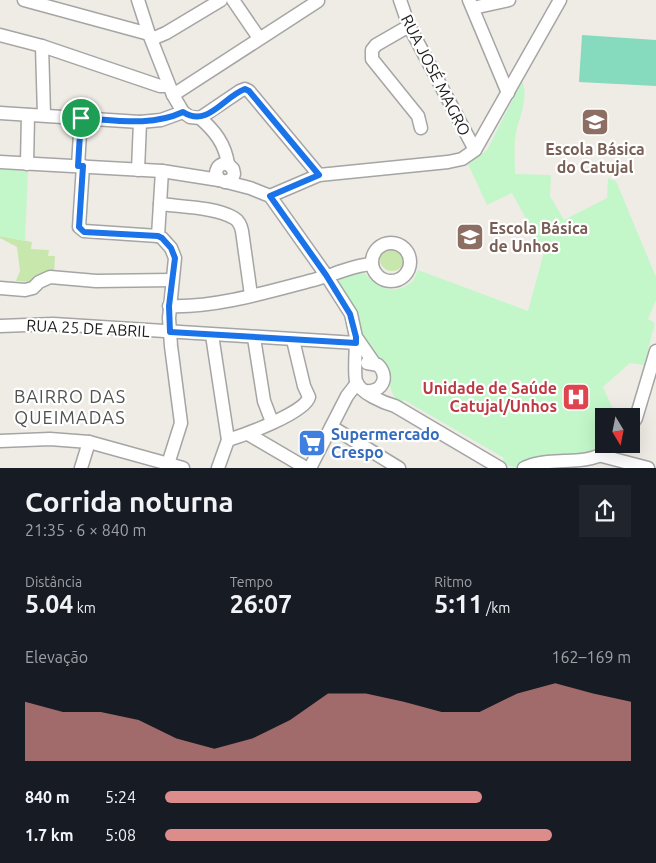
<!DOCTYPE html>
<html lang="pt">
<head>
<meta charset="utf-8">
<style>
  :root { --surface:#171b24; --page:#20242c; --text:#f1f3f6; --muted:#9ea1a6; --accent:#dc8d8b }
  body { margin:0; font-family:Ubuntu,sans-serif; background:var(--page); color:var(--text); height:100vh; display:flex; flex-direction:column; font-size:19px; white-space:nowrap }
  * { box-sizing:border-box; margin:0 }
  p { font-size:16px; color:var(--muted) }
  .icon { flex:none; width:28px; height:28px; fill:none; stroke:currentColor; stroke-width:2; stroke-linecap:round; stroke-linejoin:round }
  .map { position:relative; height:468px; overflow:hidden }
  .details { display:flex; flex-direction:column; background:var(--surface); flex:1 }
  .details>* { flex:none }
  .needle { width:32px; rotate:170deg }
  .tools { position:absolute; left:595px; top:408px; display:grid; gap:10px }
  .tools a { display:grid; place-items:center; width:45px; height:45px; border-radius:0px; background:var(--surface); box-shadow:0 5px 20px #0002; font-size:25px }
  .pin { position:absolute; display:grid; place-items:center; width:42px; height:42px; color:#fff; margin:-21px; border:2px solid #fff; border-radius:50%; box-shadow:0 1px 5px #0007 }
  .round { display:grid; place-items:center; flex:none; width:52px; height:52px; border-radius:0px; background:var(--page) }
  .head { display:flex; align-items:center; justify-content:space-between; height:85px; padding:0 25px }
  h1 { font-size:28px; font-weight:600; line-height:38px }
  .figures { display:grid; grid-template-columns:repeat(3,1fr); gap:8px; height:85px; padding:5px 25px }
  .figures div { display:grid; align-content:center }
  .figures b { font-size:25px; font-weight:600 }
  .figures small { font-size:14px; font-weight:400 }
  .figures p { font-size:14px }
  .chart { height:140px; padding:10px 25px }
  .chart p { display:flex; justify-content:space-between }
  .chart svg { width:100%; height:90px; margin-top:5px; fill:var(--accent); opacity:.7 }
  ul { padding:0 25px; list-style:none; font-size:16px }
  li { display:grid; grid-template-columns:80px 60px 1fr; align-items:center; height:38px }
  li i { height:12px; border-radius:6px; background:var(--accent) }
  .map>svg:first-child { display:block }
</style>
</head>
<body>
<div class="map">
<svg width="656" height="468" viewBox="0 0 656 468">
  <rect width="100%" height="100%" fill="#efece5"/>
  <!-- grass -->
  <g fill="#c7e7ad">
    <polygon points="0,236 32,242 31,249 49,250 48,256 55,256 54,273 32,282 16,281 20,271 17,247 0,238"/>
    <circle cx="392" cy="259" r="12"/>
  </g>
  <!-- park -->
  <g fill="#c3f7c9">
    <path d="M522,81C530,99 517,121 515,139C514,150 515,163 515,174L551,175L550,196L564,220L607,198L608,178L616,181L656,277V300L648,319L655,323L644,365L630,363L603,387L612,407L632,412L630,416H604V444H608L604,448L586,455L515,467L501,464L504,458L404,400L401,404C378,383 405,373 371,355L338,283L340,277L361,268C375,287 392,298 413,281L418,270L528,311L544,252L512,193L487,205L468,164L487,150Z"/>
    <polygon points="0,169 28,171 25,241 0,236"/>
  </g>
  <!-- pitch -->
  <polygon fill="#86dabd" points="582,35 656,40 656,86 579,82"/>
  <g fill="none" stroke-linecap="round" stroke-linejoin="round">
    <!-- minor casing -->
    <g stroke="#a5a5a5" stroke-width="15">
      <g id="minor">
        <polyline points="24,0 149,34"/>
        <path d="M138,0L149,34L173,95L183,112L190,117L200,118C215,131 225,144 228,164"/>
        <polyline points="233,0 259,38"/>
        <polyline points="400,0 409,26 475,150"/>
        <polyline points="469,0 508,93"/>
        <polyline points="473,8 509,0"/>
        <polyline points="409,26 376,45 372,50 372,59 418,116 421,128"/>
        <polyline points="0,35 42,46 160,86 169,86"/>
        <polyline points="152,39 166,33 221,0"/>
        <polyline points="42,46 44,115"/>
        <polyline points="173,95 318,1"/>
        <polyline points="0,113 140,122 161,120 183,112"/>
        <polyline points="200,118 240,91 245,89 249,91 319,175"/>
        <polyline points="0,162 162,171 219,180 250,188 270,196 326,275 351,314 356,337 374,363"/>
        <polyline points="27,164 28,115"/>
        <polyline points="78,166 81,117"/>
        <polyline points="83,166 79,227 84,231 158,236"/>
        <polyline points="138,170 140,122"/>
        <polyline points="162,171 158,236 162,238 171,248 175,258 169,318 171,346 181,423 168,464"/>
        <path d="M219,180L216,173C217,166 221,163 228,164L233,169L234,174L232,179L225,182"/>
        <polyline points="270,196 319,175 448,162 462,159 475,150 560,0"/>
        <path d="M160,204C182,207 215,207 234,218C239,221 241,226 242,231L251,295"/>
        <circle cx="391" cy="262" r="19"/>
        <polyline points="0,288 25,290 33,288 39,282 50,277 96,281 172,280"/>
        <path d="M169,306C216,308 271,291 317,279C324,276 330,276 336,273C349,269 357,265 372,264"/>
        <polyline points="0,326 53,324 356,343"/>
        <polyline points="212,335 228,440 218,468"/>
        <polyline points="254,338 264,401 272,422"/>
        <path d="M356,338C356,348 354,374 356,381C360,393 384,403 395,406L500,468"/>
        <path d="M365,391C382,393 390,377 378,365L367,363"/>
        <polyline points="631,426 636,418 656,351"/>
        <polyline points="332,427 399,468"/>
        <polyline points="248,434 306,468"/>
        <path d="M228,440C244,435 305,413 309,397L304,386L293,340"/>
        <polyline points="0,441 50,439 89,442 183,468"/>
        <polyline points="602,456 648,468"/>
        <polyline points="81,468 89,442"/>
        <polyline points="310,468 347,396 357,383"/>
        <path d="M524,468C527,467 531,465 535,464C566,457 590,468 618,444"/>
      </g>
    </g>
    <!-- minor -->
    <use href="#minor" stroke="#fff" stroke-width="12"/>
  </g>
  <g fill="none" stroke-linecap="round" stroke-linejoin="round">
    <!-- route casing -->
    <g stroke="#fff" stroke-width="10">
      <path id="route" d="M245,89L249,91L319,175L270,196L326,275L350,314L356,337V343L170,332L169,306L175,258L171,248L162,238L158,236L84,232L79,227L83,166H78L81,118C115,120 151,127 183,112C208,128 223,97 245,89Z"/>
    </g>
    <!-- route -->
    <use href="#route" stroke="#1a73e8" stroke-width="6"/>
  </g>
  <!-- icons -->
  <defs>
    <g id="school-square" transform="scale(1.4375)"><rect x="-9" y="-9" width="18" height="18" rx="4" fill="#8d6e63" stroke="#fff"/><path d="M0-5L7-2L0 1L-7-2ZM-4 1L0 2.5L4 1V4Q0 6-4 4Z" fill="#fff"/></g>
    <g id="hospital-square" transform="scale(1.4375)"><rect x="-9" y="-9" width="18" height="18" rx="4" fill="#e0444e" stroke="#fff"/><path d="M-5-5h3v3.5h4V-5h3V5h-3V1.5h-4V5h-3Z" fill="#fff"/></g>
    <g id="supermarket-square" transform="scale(1.4375)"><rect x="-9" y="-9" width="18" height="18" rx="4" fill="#3f7fe0" stroke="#fff"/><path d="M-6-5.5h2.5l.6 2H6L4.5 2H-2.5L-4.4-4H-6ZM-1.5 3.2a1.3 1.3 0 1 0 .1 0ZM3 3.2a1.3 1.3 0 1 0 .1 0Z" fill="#fff"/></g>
  </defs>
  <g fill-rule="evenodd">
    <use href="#school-square" x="595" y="122"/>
    <use href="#school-square" x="470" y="237"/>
    <use href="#hospital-square" x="576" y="397"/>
    <use href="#supermarket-square" x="312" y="443"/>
  </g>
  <g text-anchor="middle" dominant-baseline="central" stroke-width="4.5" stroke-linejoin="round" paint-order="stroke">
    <!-- street labels -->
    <g font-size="16" fill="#1e1e1e" stroke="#fff">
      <text transform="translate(436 75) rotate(63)">RUA JOSÉ MAGRO</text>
      <text transform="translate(88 328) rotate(3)">RUA 25 DE ABRIL</text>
    </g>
    <!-- education labels -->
    <g font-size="16" font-weight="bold" fill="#785e54" stroke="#fff">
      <text x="595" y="149">Escola Básica<tspan x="595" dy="18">do Catujal</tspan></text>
      <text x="489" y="228" text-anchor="start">Escola Básica<tspan x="489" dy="18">de Unhos</tspan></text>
    </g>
    <!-- health labels -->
    <g font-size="16" font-weight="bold" fill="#be3a42" stroke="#fff" text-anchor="end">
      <text x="557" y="388">Unidade de Saúde<tspan x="557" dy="18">Catujal/Unhos</tspan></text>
    </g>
    <!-- shop labels -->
    <g font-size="16" font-weight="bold" fill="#366cbe" stroke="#fff" text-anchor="start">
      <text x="331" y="434">Supermercado<tspan x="331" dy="18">Crespo</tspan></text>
    </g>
    <!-- neighbourhood labels -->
    <g font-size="18" letter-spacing="1" fill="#515151" stroke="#fff">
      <text x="70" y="396">BAIRRO DAS<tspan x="70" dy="21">QUEIMADAS</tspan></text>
    </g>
  </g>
</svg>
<div class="tools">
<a><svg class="needle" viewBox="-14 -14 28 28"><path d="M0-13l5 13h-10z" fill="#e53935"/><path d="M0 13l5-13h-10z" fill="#9ea1a6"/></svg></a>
</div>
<div class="pin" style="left:81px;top:118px;background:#1e9e55"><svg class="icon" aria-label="arrive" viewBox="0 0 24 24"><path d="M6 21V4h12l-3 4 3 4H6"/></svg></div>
</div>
<section class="details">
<div class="head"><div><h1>Corrida noturna</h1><p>21:35 · 6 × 840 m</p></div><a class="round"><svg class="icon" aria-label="share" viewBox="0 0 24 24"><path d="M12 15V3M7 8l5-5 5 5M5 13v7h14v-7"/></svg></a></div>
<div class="figures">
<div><p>Distância</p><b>5.04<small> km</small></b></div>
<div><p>Tempo</p><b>26:07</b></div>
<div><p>Ritmo</p><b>5:11<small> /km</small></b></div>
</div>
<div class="chart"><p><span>Elevação</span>162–169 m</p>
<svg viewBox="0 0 160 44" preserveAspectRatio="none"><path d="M0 44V15L10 20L20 20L30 24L40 33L50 38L60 33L70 24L80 11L90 11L100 15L110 20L120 20L130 11L140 6L150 11L160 15V44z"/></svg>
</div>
<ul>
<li><b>840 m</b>5:24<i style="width:68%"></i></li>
<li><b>1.7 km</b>5:08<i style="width:83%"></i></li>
</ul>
</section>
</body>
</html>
